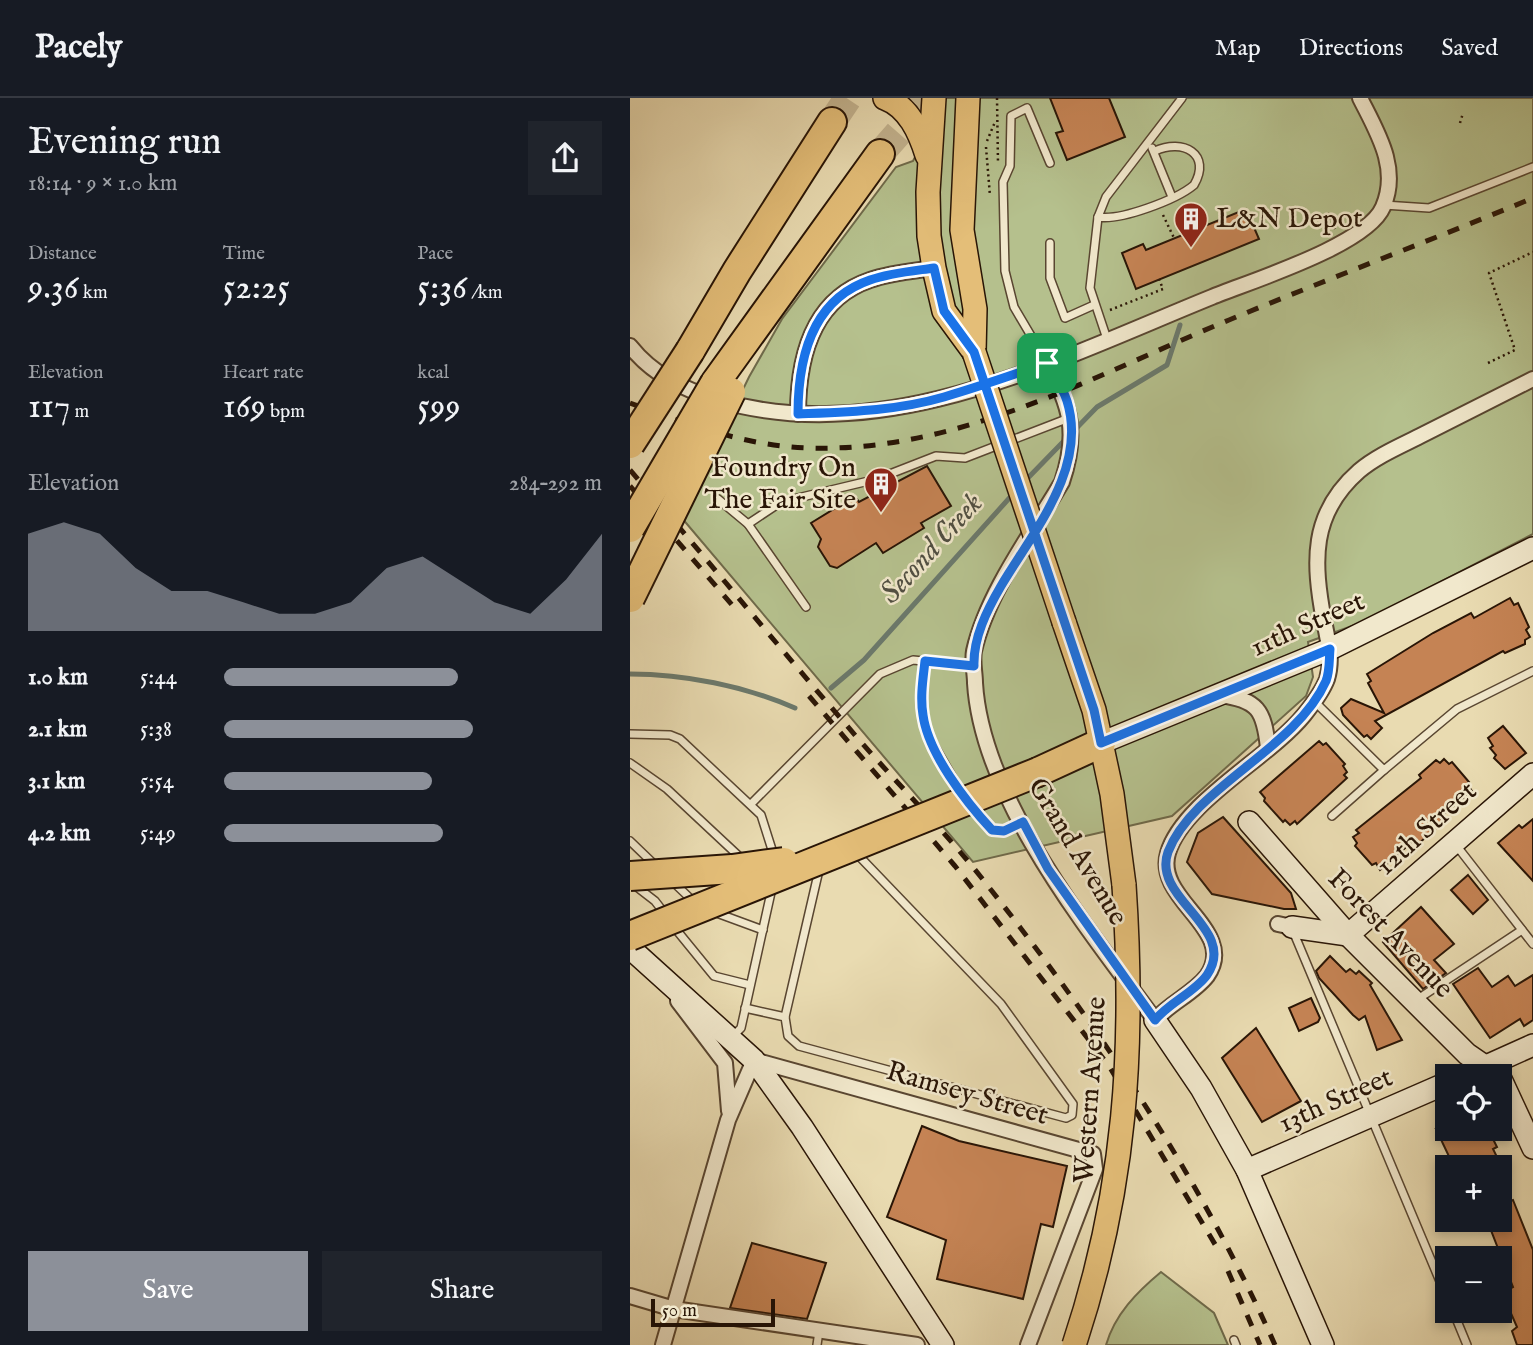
<!DOCTYPE html>
<html lang="en">
<head>
<meta charset="utf-8">
<style>
  :root { --surface:#171b24; --page:#20242c; --text:#f1f3f6; --muted:#9ea1a6; --line:#363941; --accent:#8c9099 }
  body { margin:0; font-family:"IM FELL English",serif; background:var(--page); color:var(--text); height:100vh; display:flex; flex-direction:column; font-size:26px; white-space:nowrap }
  * { box-sizing:border-box; margin:0 }
  p { font-size:23px; color:var(--muted) }
  .icon { flex:none; width:38px; height:38px; fill:none; stroke:currentColor; stroke-width:2; stroke-linecap:round; stroke-linejoin:round }
  .map { position:relative; flex:1; overflow:hidden }
  .panel { display:flex; flex-direction:column; background:var(--surface); width:630px }
  .panel>* { flex:none }
  .buttons { position:absolute; left:805px; top:966px; display:grid; gap:14px }
  .buttons a { display:grid; place-items:center; width:77px; height:77px; border-radius:0px; background:var(--surface); box-shadow:0 4px 10px #0003; font-size:35px }
  .scale { position:absolute; left:21px; bottom:18px; width:124px; box-sizing:border-box; padding-left:7px; border:4px solid #291506; border-top:0; font-size:19px; line-height:24px; white-space:nowrap; color:#291506; -webkit-text-stroke:5px #f1e8cc; paint-order:stroke }
  .pin { position:absolute; display:grid; place-items:center; width:60px; height:60px; color:#fff; margin:-30px; border-radius:14px; box-shadow:0 4px 10px #0006 }
  .round { display:grid; place-items:center; flex:none; width:74px; height:74px; border-radius:0px; background:var(--page) }
  .headline { display:flex; align-items:center; justify-content:space-between; height:119px; padding:0 28px }
  h1 { font-size:38px; font-weight:600; line-height:52px }
  .stats { display:grid; grid-template-columns:repeat(3,1fr); gap:10px; height:119px; padding:7px 28px }
  .stats div { display:grid; align-content:center }
  .stats b { font-size:35px; font-weight:600 }
  .stats small { font-size:19px; font-weight:400 }
  .stats p { font-size:19px }
  .chart { height:196px; padding:14px 28px }
  .chart p { display:flex; justify-content:space-between }
  .chart svg { width:100%; height:126px; margin-top:7px; fill:var(--accent); opacity:.7 }
  .action { display:flex; gap:14px; margin-top:auto; padding:14px 28px }
  .action a { flex:1; height:80px; border-radius:0px; background:var(--accent); color:#fff; font-size:28px; font-weight:600; line-height:80px; text-align:center }
  .action a+a { background:var(--page); color:var(--text) }
  ul { padding:0 28px; list-style:none; font-size:23px }
  li { display:grid; grid-template-columns:112px 84px 1fr; align-items:center; height:52px }
  li i { height:18px; border-radius:9px; background:var(--accent) }
  header { display:flex; align-items:center; gap:42px; box-sizing:border-box; height:98px; padding:0 35px; background:var(--surface); border-bottom:2px solid var(--line) }
  header strong { font-size:33px }
  nav { display:flex; gap:38px; margin-inline-start:auto; font-size:24px }
  main { display:flex; flex:1; min-height:0 }
  .map>svg:first-child { display:block }
</style>
</head>
<body>
<header>
<strong>Pacely</strong>
<nav><a>Map</a><a>Directions</a><a>Saved</a></nav>
</header>
<main>
<section class="panel">
<div class="headline"><div><h1>Evening run</h1><p>18:14 · 9 × 1.0 km</p></div><a class="round"><svg class="icon" aria-label="share" viewBox="0 0 24 24"><path d="M12 15V3M7 8l5-5 5 5M5 13v7h14v-7"/></svg></a></div>
<div class="stats">
<div><p>Distance</p><b>9.36<small> km</small></b></div>
<div><p>Time</p><b>52:25</b></div>
<div><p>Pace</p><b>5:36<small> /km</small></b></div>
</div>
<div class="stats">
<div><p>Elevation</p><b>117<small> m</small></b></div>
<div><p>Heart rate</p><b>169<small> bpm</small></b></div>
<div><p>kcal</p><b>599</b></div>
</div>
<div class="chart"><p><span>Elevation</span>284–292 m</p>
<svg viewBox="0 0 160 44" preserveAspectRatio="none"><path d="M0 44V10L10 6L20 10L30 22L40 30L50 30L60 34L70 38L80 38L90 34L100 22L110 18L120 26L130 34L140 38L150 26L160 10V44z"/></svg>
</div>
<ul>
<li><b>1.0 km</b>5:44<i style="width:62%"></i></li>
<li><b>2.1 km</b>5:38<i style="width:66%"></i></li>
<li><b>3.1 km</b>5:54<i style="width:55%"></i></li>
<li><b>4.2 km</b>5:49<i style="width:58%"></i></li>
</ul>
<div class="action"><a>Save</a><a>Share</a></div>
</section>
<div class="map">
<svg width="903" height="1247" viewBox="0 0 903 1247">
  <rect width="100%" height="100%" fill="#e9dbb1"/>
  <filter id="stains"><feTurbulence type="fractalNoise" baseFrequency=".00286" numOctaves="4"/><feColorMatrix values="0 0 0 0 .2 0 0 0 0 .09 0 0 0 0 .02 0 0 0 .5 -.17"/></filter>
  <radialGradient id="worn" r=".72"><stop offset=".6" stop-color="#630" stop-opacity="0"/><stop offset="1" stop-color="#630" stop-opacity=".3"/></radialGradient>
  <!-- green -->
  <g fill="#b5c08d" stroke="#6f6a4a" stroke-width="2">
    <polygon points="316,0 903,0 903,436 733,524 678,544 683,579 676,598 542,718 343,764 51,419 119,279 152,221 266,69 283,63"/>
    <path d="M531,1174L584,1215L598,1247H476C485,1216 507,1194 531,1174Z"/>
  </g>
  <g fill="none" stroke-linecap="round" stroke-linejoin="round">
    <!-- stream -->
    <g stroke="#6b796c" stroke-width="5">
      <polyline points="394,384 467,309 537,267 550,227"/>
      <path d="M0,576C54,576 115,588 165,610"/>
      <polyline points="201,590 234,562 383,396"/>
    </g>
  </g>
  <!-- building -->
  <g fill="#c58354" stroke="#291506" stroke-width="2">
    <polygon points="420,0 479,0 495,39 437,62 426,35 433,33"/>
    <polygon points="616,111 629,141 506,191 492,155 513,146 516,152"/>
    <polygon points="297,368 321,408 291,425 294,430 253,455 246,445 207,470 200,468 188,449 191,441 181,425 225,398 229,404"/>
    <polygon points="880,500 884,507 888,505 899,529 896,532 900,539 895,542 895,546 875,555 873,553 745,623 752,630 741,641 737,637 734,639 713,617 711,610 721,601 754,615 738,585 741,583 737,576 803,535 841,515 844,520"/>
    <polygon points="873,628 896,655 875,671 864,660 866,657 860,650 863,648 858,640"/>
    <polygon points="689,643 693,647 696,645 715,666 713,668 717,674 714,677 717,680 667,726 665,723 660,727 655,722 653,724 634,703 635,700 630,694"/>
    <polygon points="814,661 819,666 822,664 839,684 837,686 842,693 810,719 813,724 786,748 782,744 750,772 746,765 742,767 725,748 727,745 723,739 729,735 726,732 791,680 789,677 806,662 810,665"/>
    <polygon points="593,719 661,795 666,811 654,811 582,796 557,764 568,735"/>
    <polygon points="903,721 903,783 868,745 889,727 892,730"/>
    <polygon points="838,777 858,802 843,816 821,792"/>
    <polygon points="791,809 824,846 804,862 816,875 793,891 753,844"/>
    <polygon points="700,858 716,874 720,871 726,876 729,873 742,885 740,887 772,942 747,952 735,918 729,922 723,917 689,880 686,873"/>
    <polygon points="848,870 862,889 878,878 885,888 903,877 903,922 894,928 890,921 860,940 823,886"/>
    <polygon points="681,900 690,920 688,924 669,933 659,910"/>
    <polygon points="626,930 671,1003 632,1024 592,960"/>
    <polygon points="292,1028 329,1043 437,1068 423,1129 411,1126 393,1201 307,1181 316,1142 257,1119"/>
    <polygon points="806,1031 858,1031 867,1049 863,1051 867,1059 846,1069 824,1069"/>
    <polygon points="883,1102 903,1152 903,1247 887,1247 882,1233 887,1229 872,1195 883,1189 857,1122 870,1122 870,1107"/>
    <polygon points="122,1145 196,1165 177,1221 100,1210"/>
  </g>
  <g fill="none" stroke-linecap="round" stroke-linejoin="round">
    <!-- highway-tunnel -->
    <g stroke="#c3b38f" stroke-width="28" stroke-dasharray="28 14" stroke-linecap="butt">
      <polyline points="202,24 218,0"/>
      <polyline points="250,56 299,0"/>
    </g>
    <!-- lane casing -->
    <g stroke="#594631" stroke-width="10">
      <g id="lane">
        <polyline points="522,50 542,99"/>
        <polyline points="754,107 799,110 903,69"/>
        <path d="M468,119C490,123 546,102 564,87C582,56 553,40 525,53"/>
        <polyline points="420,145 420,180 435,220 464,207"/>
        <polyline points="477,241 460,190 468,119 476,99 552,0"/>
        <polyline points="417,265 384,209 375,173 373,84 380,68 381,18 397,10 420,65"/>
        <polyline points="88,401 118,426 176,509"/>
        <polyline points="118,426 151,404 247,381 306,358 335,360 439,320"/>
        <polyline points="295,563 292,600 297,635 334,699"/>
        <polyline points="684,603 754,672 827,611 903,573"/>
        <polyline points="0,636 40,637 50,641 131,717 144,758"/>
        <polyline points="0,665 37,691 113,762"/>
        <polyline points="121,706 250,576 283,562 344,568"/>
        <polyline points="341,708 362,732 374,733 393,724"/>
        <polyline points="702,718 754,672"/>
        <polyline points="0,743 26,768"/>
        <polyline points="826,747 903,846"/>
        <polyline points="42,783 64,804"/>
        <polyline points="3,786 25,803 35,816"/>
        <polyline points="84,814 133,832"/>
        <polyline points="44,829 84,878 120,887"/>
        <polyline points="663,833 817,1200"/>
        <polyline points="788,901 892,832"/>
        <polyline points="115,910 155,919 158,938 169,948 436,1020 442,1017 443,1006 371,906 228,757 225,757"/>
        <polyline points="155,919 189,772"/>
        <polyline points="102,939 111,930 142,790"/>
        <polyline points="823,1213 837,1247"/>
        <polyline points="604,1242 606,1247"/>
        <polyline points="187,1247 189,1233"/>
      </g>
    </g>
    <!-- street casing -->
    <g stroke="#594631" stroke-width="18">
      <g id="street">
        <path d="M0,248C23,277 53,291 88,302C255,352 431,260 582,199C621,183 737,147 753,109C770,70 747,34 730,0"/>
        <path d="M417,265C441,308 448,336 432,384C402,435 357,495 344,553C342,563 345,575 345,585C352,701 458,831 525,922C540,905 564,895 577,878C609,832 524,802 538,755C553,704 639,660 674,617C682,607 693,592 697,581C703,562 698,542 694,523C683,464 680,416 729,373C748,357 773,347 794,336C830,318 867,299 903,281"/>
        <path d="M168,316C168,262 181,202 240,182C260,175 283,173 304,170"/>
        <path d="M590,597C628,602 634,612 638,650"/>
        <polyline points="648,826 662,829"/>
        <polyline points="48,903 95,965 99,1013"/>
        <polyline points="0,1198 44,1211 287,1247"/>
        <polyline points="33,1247 98,1022 124,962 463,1056 465,1071 398,1247"/>
      </g>
    </g>
    <!-- secondary casing -->
    <g stroke="#291506" stroke-width="24">
      <g id="secondary">
        <polyline points="471,645 700,551 903,450"/>
        <polyline points="619,724 718,837 837,956 869,978"/>
        <polyline points="662,829 718,837 903,676"/>
        <polyline points="0,850 124,962 172,1029 313,1247"/>
        <polyline points="525,922 571,990 617,1072 693,1247"/>
        <polyline points="834,978 903,947"/>
        <polyline points="870,979 903,1050"/>
        <polyline points="617,1072 817,985"/>
      </g>
    </g>
    <!-- primary casing -->
    <g stroke="#291506" stroke-width="26">
      <g id="primary">
        <path d="M255,0C279,9 290,35 297,57"/>
        <polyline points="304,0 298,94 299,138 304,170 314,213 344,254"/>
        <polyline points="338,0 332,132 345,211 344,254"/>
        <polyline points="434,524 464,612 482,696 494,787"/>
      </g>
    </g>
    <!-- highway casing -->
    <g stroke="#291506" stroke-width="32">
      <g id="highway">
        <polyline points="60,253 107,173 202,24"/>
        <polyline points="85,285 250,56"/>
        <polyline points="408,674 471,645"/>
      </g>
    </g>
    <!-- path -->
    <g stroke="#291506" stroke-width="2.5" stroke-dasharray="2 3.5" stroke-linecap="butt">
      <polyline points="367,0 368,66"/>
      <polyline points="830,25 833,15"/>
      <polyline points="357,43 365,24"/>
      <polyline points="356,49 360,98"/>
      <polyline points="698,115 705,131"/>
      <polyline points="533,117 544,140"/>
      <polyline points="480,212 533,191 529,181"/>
      <polyline points="858,265 885,252 859,175 903,154"/>
    </g>
    <!-- lane -->
    <use href="#lane" stroke="#f1e8cc" stroke-width="7"/>
    <!-- street -->
    <use href="#street" stroke="#f1e8cc" stroke-width="14"/>
    <!-- secondary -->
    <use href="#secondary" stroke="#f1e8cc" stroke-width="21"/>
    <!-- primary -->
    <use href="#primary" stroke="#e4be78" stroke-width="23"/>
    <!-- highway -->
    <use href="#highway" stroke="#e4be78" stroke-width="28"/>
    <!-- rail -->
    <g stroke="#291506" stroke-width="5" stroke-dasharray="12 12" stroke-linecap="butt">
      <path d="M0,305C58,326 115,348 178,350C328,355 465,277 599,222C700,180 802,142 903,100"/>
      <path d="M0,372C72,455 141,540 213,623C260,679 313,730 358,788C470,930 571,1081 645,1247"/>
      <polyline points="0,388 109,515"/>
      <polyline points="179,598 325,768 479,968 586,1148"/>
      <polyline points="598,1173 630,1247"/>
    </g>
    <!-- primary-bridge casing -->
    <g stroke="#291506" stroke-width="26" stroke-linecap="butt">
      <g id="primary-bridge">
        <polyline points="344,254 434,524"/>
        <path d="M444,1247C496,1091 505,949 494,787"/>
      </g>
    </g>
    <!-- highway-bridge casing -->
    <g stroke="#291506" stroke-width="32" stroke-linecap="butt">
      <g id="highway-bridge">
        <polyline points="0,346 60,253"/>
        <polyline points="0,430 85,285"/>
        <polyline points="0,500 101,294"/>
        <polyline points="0,778 102,771 154,764"/>
        <polyline points="0,838 408,674"/>
      </g>
    </g>
    <!-- primary-bridge -->
    <use href="#primary-bridge" stroke="#e4be78" stroke-width="23"/>
    <!-- highway-bridge -->
    <use href="#highway-bridge" stroke="#e4be78" stroke-width="28"/>
  </g>
  <g fill="none" stroke-linecap="round" stroke-linejoin="round">
    <!-- route casing -->
    <g stroke="#fff" stroke-width="14">
      <path id="route" d="M417,265C424,277 433,290 437,303C458,370 403,434 371,488C357,512 343,540 344,568L295,563C293,581 290,599 293,617C298,655 336,704 362,732L374,733L393,724L418,771L525,922C540,904 565,894 577,877C609,830 521,801 538,754C563,689 665,652 696,583C700,573 699,561 700,551L471,645L464,612L344,254L314,213L304,170C283,173 260,175 240,182C181,202 168,262 168,316C217,314 266,313 314,299C348,289 383,277 417,265"/>
    </g>
    <!-- route -->
    <use href="#route" stroke="#1a73e8" stroke-width="9"/>
  </g>
  <!-- icons -->
  <defs>
    <g id="building-pin" transform="scale(1.75)"><path d="M0 17L-7.5 6A9.5 9.5 0 1 1 7.5 6Z" fill="#8f2418" stroke="#f1e8cc"/><path d="M-4-6H4V6H1V3H-1V6H-4ZM-2.5-4.3h1.7v1.8h-1.7ZM.8-4.3h1.7v1.8H.8ZM-2.5-1h1.7V.8h-1.7ZM.8-1h1.7V.8H.8Z" fill="#fff"/></g>
  </defs>
  <g fill-rule="evenodd">
    <use href="#building-pin" x="561" y="121"/>
    <use href="#building-pin" x="251" y="386"/>
  </g>
  <g text-anchor="middle" dominant-baseline="central" stroke-width="5" stroke-linejoin="round" paint-order="stroke">
    <!-- poi labels -->
    <g font-size="28" fill="#291506" stroke="#f1e8cc" text-anchor="start">
      <text x="586" y="121">L&amp;N Depot</text>
      <text x="226" y="370" text-anchor="end">Foundry On<tspan x="226" dy="32">The Fair Site</tspan></text>
    </g>
    <!-- street labels -->
    <g font-size="28" fill="#291506" stroke="#f1e8cc">
      <text transform="translate(678 527) rotate(-24)">11th Street</text>
      <text transform="translate(797 731) rotate(-42)">12th Street</text>
      <text transform="translate(447 754) rotate(59)">Grand Avenue</text>
      <text transform="translate(760 836) rotate(46)">Forest Avenue</text>
      <text transform="translate(461 992) rotate(-86)">Western Avenue</text>
      <text transform="translate(337 996) rotate(16)">Ramsey Street</text>
      <text transform="translate(706 1003) rotate(-24)">13th Street</text>
    </g>
    <!-- water labels -->
    <g font-size="30" font-style="italic" fill="#504f42" stroke="#f1e8cc">
      <text transform="translate(302 451) rotate(-48)">Second Creek</text>
    </g>
  </g>
  <rect width="100%" height="100%" filter="url(#stains)"/>
  <rect width="100%" height="100%" fill="url(#worn)"/>
</svg>
<div class="buttons">
<a><svg class="icon" aria-label="locate" viewBox="0 0 24 24"><circle cx="12" cy="12" r="6"/><path d="M12 2v4M12 18v4M2 12h4M18 12h4"/></svg></a>
<a>+</a>
<a>−</a>
</div>
<div class="scale">50 m</div>
<div class="pin" style="left:417px;top:265px;background:#1e9e55"><svg class="icon" aria-label="arrive" viewBox="0 0 24 24"><path d="M6 21V4h12l-3 4 3 4H6"/></svg></div>
</div>
</main>
</body>
</html>
